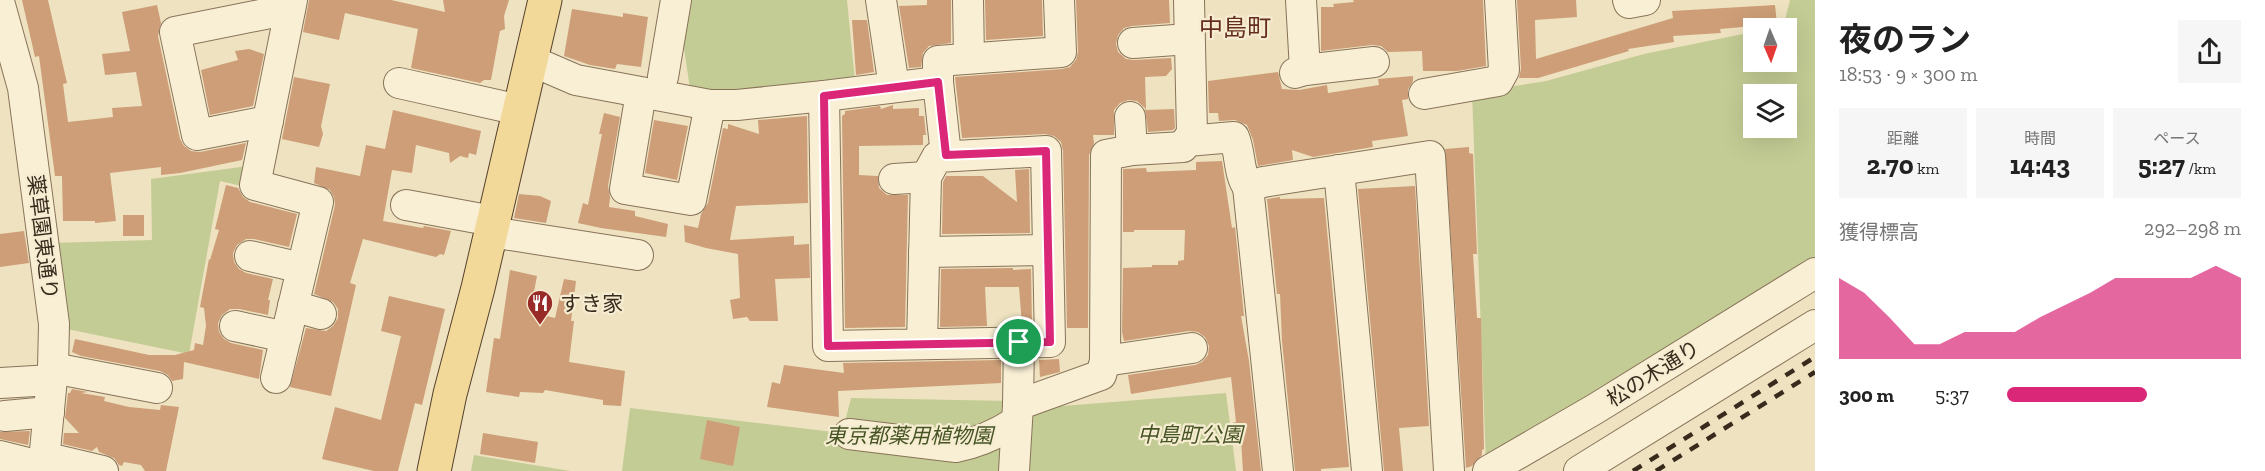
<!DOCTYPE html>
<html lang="ja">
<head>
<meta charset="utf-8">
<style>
  :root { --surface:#fff; --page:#f6f6f6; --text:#222; --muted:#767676; --accent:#db2777 }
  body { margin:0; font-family:"Zilla Slab","Noto Sans JP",serif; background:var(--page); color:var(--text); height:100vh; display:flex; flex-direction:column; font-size:22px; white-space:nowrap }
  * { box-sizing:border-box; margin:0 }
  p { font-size:20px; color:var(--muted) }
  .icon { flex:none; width:33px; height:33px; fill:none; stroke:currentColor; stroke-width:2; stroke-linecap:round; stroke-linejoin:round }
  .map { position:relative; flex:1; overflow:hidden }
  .drawer { display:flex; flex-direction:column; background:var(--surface); width:450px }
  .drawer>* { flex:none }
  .needle { width:39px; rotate:178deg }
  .buttons { position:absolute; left:1743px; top:18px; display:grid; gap:12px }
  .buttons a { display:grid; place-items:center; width:54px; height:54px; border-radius:0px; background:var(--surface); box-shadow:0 6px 24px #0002; font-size:30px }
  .pin { position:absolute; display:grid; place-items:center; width:51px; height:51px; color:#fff; margin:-26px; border:3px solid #fff; border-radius:50%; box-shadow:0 2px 6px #0007 }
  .round { display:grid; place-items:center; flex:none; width:63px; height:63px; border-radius:0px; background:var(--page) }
  .overview { display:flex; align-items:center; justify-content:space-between; height:102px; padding:0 24px }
  h1 { font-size:33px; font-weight:700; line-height:45px }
  .stats { display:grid; grid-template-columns:repeat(3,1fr); gap:9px; height:102px; padding:6px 24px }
  .stats div { display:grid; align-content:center; border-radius:0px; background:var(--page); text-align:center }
  .stats b { font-size:26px; font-weight:700 }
  .stats small { font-size:16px; font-weight:400 }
  .stats p { font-size:16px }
  .chart { height:168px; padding:12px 24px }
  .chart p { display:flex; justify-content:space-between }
  .chart svg { width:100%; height:108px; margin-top:6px; fill:var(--accent); opacity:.7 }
  ul { padding:0 24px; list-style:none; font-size:20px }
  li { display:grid; grid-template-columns:96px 72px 1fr; align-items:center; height:45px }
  li i { height:15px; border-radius:8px; background:var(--accent) }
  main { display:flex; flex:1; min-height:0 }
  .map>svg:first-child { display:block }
</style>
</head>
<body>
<main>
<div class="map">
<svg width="1815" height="471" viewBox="0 0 1815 471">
  <rect width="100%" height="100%" fill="#eee2c1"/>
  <!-- green -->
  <g fill="#c4cc95" fill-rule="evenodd">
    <polygon points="677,0 847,0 855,81 691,96"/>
    <path d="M1790,0H1815V259L1486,463L1472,93L1546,81L1644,54L1753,32L1754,62H1786V28H1778H1783ZM1754,94H1786V128H1754Z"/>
    <polygon points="256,165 250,188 220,181 189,354 62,328 51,243 152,240 151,179"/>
    <polygon points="1226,393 1236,471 1020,471 1023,420 1037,408"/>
    <polygon points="851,398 1012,401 1007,471 622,471 630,408 842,433"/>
    <polygon points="474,455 570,471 471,471"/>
  </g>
  <!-- building -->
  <g fill="#cd9e77">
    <polygon points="22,0 48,0 67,83 63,84 68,122 113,117 112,108 142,106 136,72 105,75 102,54 130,51 122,12 157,5 161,23 158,36 180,139 184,146 191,151 200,152 246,143 242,160 180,173 161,175 161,167 110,173 116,221 95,223 95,221 63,221 62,176 55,176 39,56 35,57"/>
    <polygon points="309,0 391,0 445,12 443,0 509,0 504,16 505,29 500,31 491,80 484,80 480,83 411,68 418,29 345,13 339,40 303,32"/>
    <polygon points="927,0 951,0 951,43 929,46 923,53 921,67 909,68 899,6 927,5"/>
    <polygon points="985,0 1042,0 1043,36 986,40"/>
    <polygon points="1076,0 1169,0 1170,23 1132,26 1124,28 1118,35 1116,44 1118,52 1126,59 1134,60 1171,58 1172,69 1166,76 1145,77 1146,110 1174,109 1175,128 1173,130 1148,132 1145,108 1137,101 1128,100 1120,103 1114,110 1114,135 1093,135 1094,143 1089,155 1088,328 1067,328 1063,151 1061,142 1054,136 1045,134 962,138 955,77 1062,69 1070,67 1076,60 1078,52"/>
    <polygon points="1353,0 1483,0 1486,66 1457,71 1423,71 1422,51 1388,52 1381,46 1372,45 1321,51 1321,7 1334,7 1333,4 1354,2"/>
    <polygon points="1517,0 1576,0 1577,17 1535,20 1536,59 1673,18 1672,11 1775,5 1777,24 1720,29 1721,33 1673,36 1674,42 1628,49 1629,51 1538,78 1519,78 1521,69"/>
    <polygon points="572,9 623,17 623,13 648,17 641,67 617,64 615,69 590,65 564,56"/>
    <polygon points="852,20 867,20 874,72 856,75"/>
    <polygon points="249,49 264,54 253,106 210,115 201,70 238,60 235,51"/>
    <polygon points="1278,72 1282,89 1299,90 1327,85 1328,93 1379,85 1378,79 1413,76 1413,81 1408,89 1408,99 1402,100 1408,136 1372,141 1373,147 1313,157 1292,150 1293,160 1258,166 1253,140 1247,125 1235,120 1219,121 1218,113 1209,113 1208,81"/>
    <polygon points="294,77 330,84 321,126 323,134 319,147 282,139"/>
    <polygon points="893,105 893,109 919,108 919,116 924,116 926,135 923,135 923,145 859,146 859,175 878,176 879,188 887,195 908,195 905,327 845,328 842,116 845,114 845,111 880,106 881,109"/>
    <polygon points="393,110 481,131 476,155 469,153 468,158 460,156 450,163 449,153 416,145 412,173 392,170 383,221 423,228 424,226 451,231 444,255 440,254 436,257 363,239 350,283 356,285 331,396 290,387 306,328 326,331 333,326 338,318 338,309 333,302 314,294 335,205 334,197 330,190 314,183 316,167 360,176 366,145 385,149"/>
    <polygon points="604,113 620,117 608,186 610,197 609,207 635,211 635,216 668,224 666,237 601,228 578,223 583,203 588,205 602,134 599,134"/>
    <polygon points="807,116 808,203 736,206 730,240 794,236 794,245 809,244 810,278 775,279 778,321 750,321 747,317 733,319 730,300 740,298 738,254 706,248 685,242 684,225 698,228 701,214 708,203 723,128 728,129 728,124 759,134 758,120"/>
    <polygon points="654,120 688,126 677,180 645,173"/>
    <polygon points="1469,147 1469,153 1473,154 1477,254 1473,254 1477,318 1481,318 1484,449 1482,450 1482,455 1472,466 1466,468 1445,149"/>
    <polygon points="1222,161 1232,228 1235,227 1244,316 1241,316 1249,361 1261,471 1243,471 1241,440 1236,441 1232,423 1236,422 1231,377 1131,394 1128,375 1195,365 1202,362 1208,355 1209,346 1205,337 1198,332 1189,331 1124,341 1122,332 1123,268 1152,267 1152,265 1178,265 1178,261 1184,260 1185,230 1134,230 1134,232 1123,232 1123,169 1146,168 1147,172 1196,170 1196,162"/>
    <polygon points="1029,169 1030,233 942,234 943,182 946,176 983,176 1017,202 1015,170"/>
    <polygon points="226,185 238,188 243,197 250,202 297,214 289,247 254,239 246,239 237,245 233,253 234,262 239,269 246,273 273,279 268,300 270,300 268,315 239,309 230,309 222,315 218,323 219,332 224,339 231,343 263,350 259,379 184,362 183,379 172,381 168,375 160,371 81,356 72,352 75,339 149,355 175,355 194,350 195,343 203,345 206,326 204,308 200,307 209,259 210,260 219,230 215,229"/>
    <polygon points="1415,186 1429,426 1399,428 1403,471 1384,471 1358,189"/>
    <polygon points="519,194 540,196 551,201 546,223 514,218"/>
    <polygon points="1280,197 1280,199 1324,198 1349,467 1321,469 1321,471 1295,471 1282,341 1280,294 1277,294 1267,199"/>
    <rect x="123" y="215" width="21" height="21"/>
    <polygon points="24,231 29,263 0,267 0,234"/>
    <polygon points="1013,268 1013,270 1031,269 1032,325 1022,325 1019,287 985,287 987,326 940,327 941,269"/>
    <polygon points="510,270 537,276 530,312 555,318 564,279 576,281 571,321 574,321 569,362 625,371 621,406 603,405 603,400 545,390 543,393 520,392 519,397 486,392 494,338 500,339"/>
    <polygon points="389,296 445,309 422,405 415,403 398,471 374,471 322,459 335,407 381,420 401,336 381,331"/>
    <polygon points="1059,359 1060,372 1040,377 1039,360"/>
    <polygon points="1001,360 1001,383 838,391 839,417 767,407 772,382 780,384 784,365 844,373 843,363"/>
    <polygon points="72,389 88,392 81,393 105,397 104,401 129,407 160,410 161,405 179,407 166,471 145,471 141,465 124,462 122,466 119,465 114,458 99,452 97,447 92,451 63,444 64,433 79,433 65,418 68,393 70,393"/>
    <polygon points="707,420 740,427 733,466 700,459"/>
    <polygon points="30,431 28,445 0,439 0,432"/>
    <polygon points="483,433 538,442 535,463 480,454"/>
  </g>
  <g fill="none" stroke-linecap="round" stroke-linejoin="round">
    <!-- minor casing -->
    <g stroke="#887359" stroke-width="32">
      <g id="minor">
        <polyline points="881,0 894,87"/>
        <polyline points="968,0 969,58"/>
        <polyline points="1301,0 1305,70"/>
        <polyline points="1628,0 1629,3 1645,0"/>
        <polyline points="0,5 23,88 54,324 53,368 43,471"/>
        <polyline points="1133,43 1189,39"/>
        <polyline points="532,61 576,80 710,105 737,105 824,96 938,82 946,155"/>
        <polyline points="1295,73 1305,70 1374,62"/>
        <polyline points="663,77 676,0"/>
        <polyline points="938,82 938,61 1061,52 1059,0"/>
        <polyline points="399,83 520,110"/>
        <polyline points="641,93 625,189 691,200 710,105"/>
        <polyline points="1424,94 1498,81 1504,70 1500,0"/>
        <polyline points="824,96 828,346 1050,342 1046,151 937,157 926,177 922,344"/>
        <polyline points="1130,117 1132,150"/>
        <polyline points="268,121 197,135 175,32 290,9"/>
        <path d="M1187,141L1234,137C1241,154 1238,173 1248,187"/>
        <polyline points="1339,170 1367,471"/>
        <polyline points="894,179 926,177"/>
        <polyline points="406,205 493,221"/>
        <polyline points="491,232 638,255"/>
        <polyline points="924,252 1048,250"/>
        <polyline points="250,256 302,268"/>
        <polyline points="293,306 321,314"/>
        <polyline points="235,326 286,337"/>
        <polyline points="1105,361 1192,348"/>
        <polyline points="53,368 157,388"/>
        <polyline points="276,378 318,202 255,185 292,0"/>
        <polyline points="0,383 52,380"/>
        <polyline points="1018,405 1019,342"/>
        <polyline points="5,416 49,412"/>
        <path d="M849,434L956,447C978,443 997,434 1016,422"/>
        <polyline points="0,456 44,467"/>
        <polyline points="44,457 103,471"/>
        <polyline points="1014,471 1018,405 1101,375 1105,361 1106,155 1132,150 1183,147 1192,133 1189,0"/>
        <polyline points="1278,471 1248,187 1263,182 1430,156 1449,471"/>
        <polyline points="1488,471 1595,409 1815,273"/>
        <polyline points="1579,471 1815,325"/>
      </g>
    </g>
    <!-- major casing -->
    <g stroke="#56412d" stroke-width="35">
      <polyline id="major" points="434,471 450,394 478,288 545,0"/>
    </g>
    <!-- minor -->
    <use href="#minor" stroke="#f9efd5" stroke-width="30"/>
    <!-- major -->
    <use href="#major" stroke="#f2d999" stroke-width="33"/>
    <!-- rail -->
    <g stroke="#382b1d" stroke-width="4.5" stroke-dasharray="10 10" stroke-linecap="butt">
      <polyline points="1633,471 1815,357"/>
      <polyline points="1656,471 1815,372"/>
    </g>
  </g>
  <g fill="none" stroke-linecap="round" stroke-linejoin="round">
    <!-- route casing -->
    <g stroke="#fff" stroke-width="12">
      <polygon id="route" points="938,82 946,155 1046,151 1050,342 828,346 824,96"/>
    </g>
    <!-- route -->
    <use href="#route" stroke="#db2777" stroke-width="8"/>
  </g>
  <!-- icons -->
  <defs>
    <g id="restaurant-pin" transform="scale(1.35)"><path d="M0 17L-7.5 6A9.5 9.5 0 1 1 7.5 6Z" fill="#982b28" stroke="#f6ecd1"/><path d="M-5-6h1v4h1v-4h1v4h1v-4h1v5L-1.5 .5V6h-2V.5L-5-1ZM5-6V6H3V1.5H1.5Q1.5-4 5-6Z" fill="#fff"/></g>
  </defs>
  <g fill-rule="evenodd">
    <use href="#restaurant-pin" x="540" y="303"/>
  </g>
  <g text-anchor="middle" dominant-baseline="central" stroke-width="4.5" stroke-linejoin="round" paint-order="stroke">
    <!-- street labels -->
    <g font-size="21" fill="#382b1d" stroke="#f6ecd1">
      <text transform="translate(43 237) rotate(83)">薬草園東通り</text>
      <text transform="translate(1653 373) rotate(-32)">松の木通り</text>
    </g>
    <!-- poi labels -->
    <g font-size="21" fill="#382b1d" stroke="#f6ecd1" text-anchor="start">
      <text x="560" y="303">すき家</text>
    </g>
    <!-- park labels -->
    <g font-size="21" font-style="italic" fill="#465424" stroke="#f6ecd1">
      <text x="1190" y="434">中島町公園</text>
      <text x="909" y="435">東京都薬用植物園</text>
    </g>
    <!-- quarter labels -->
    <g font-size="24" fill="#652e1c" stroke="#f6ecd1">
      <text x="1235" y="27">中島町</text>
    </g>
  </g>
</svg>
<div class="buttons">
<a><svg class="needle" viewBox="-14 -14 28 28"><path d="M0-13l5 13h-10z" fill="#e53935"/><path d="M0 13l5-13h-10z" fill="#767676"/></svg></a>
<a><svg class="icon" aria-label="layers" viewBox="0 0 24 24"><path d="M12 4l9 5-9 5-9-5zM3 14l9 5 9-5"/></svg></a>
</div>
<div class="pin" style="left:1019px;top:342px;background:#1e9e55"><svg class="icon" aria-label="arrive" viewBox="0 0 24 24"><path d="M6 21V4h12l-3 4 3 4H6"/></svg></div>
</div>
<section class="drawer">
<div class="overview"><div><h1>夜のラン</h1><p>18:53 · 9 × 300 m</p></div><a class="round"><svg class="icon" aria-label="share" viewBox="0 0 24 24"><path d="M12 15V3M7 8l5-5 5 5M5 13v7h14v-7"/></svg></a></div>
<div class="stats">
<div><p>距離</p><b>2.70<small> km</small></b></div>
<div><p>時間</p><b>14:43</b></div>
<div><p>ペース</p><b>5:27<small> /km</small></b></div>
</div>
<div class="chart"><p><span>獲得標高</span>292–298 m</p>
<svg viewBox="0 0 160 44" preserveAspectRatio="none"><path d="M0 44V11L10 17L20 27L30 38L40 38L50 33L60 33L70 33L80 27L90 22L100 17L110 11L120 11L130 11L140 11L150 6L160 11V44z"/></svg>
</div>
<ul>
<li><b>300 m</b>5:37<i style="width:60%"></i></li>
</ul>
</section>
</main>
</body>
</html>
